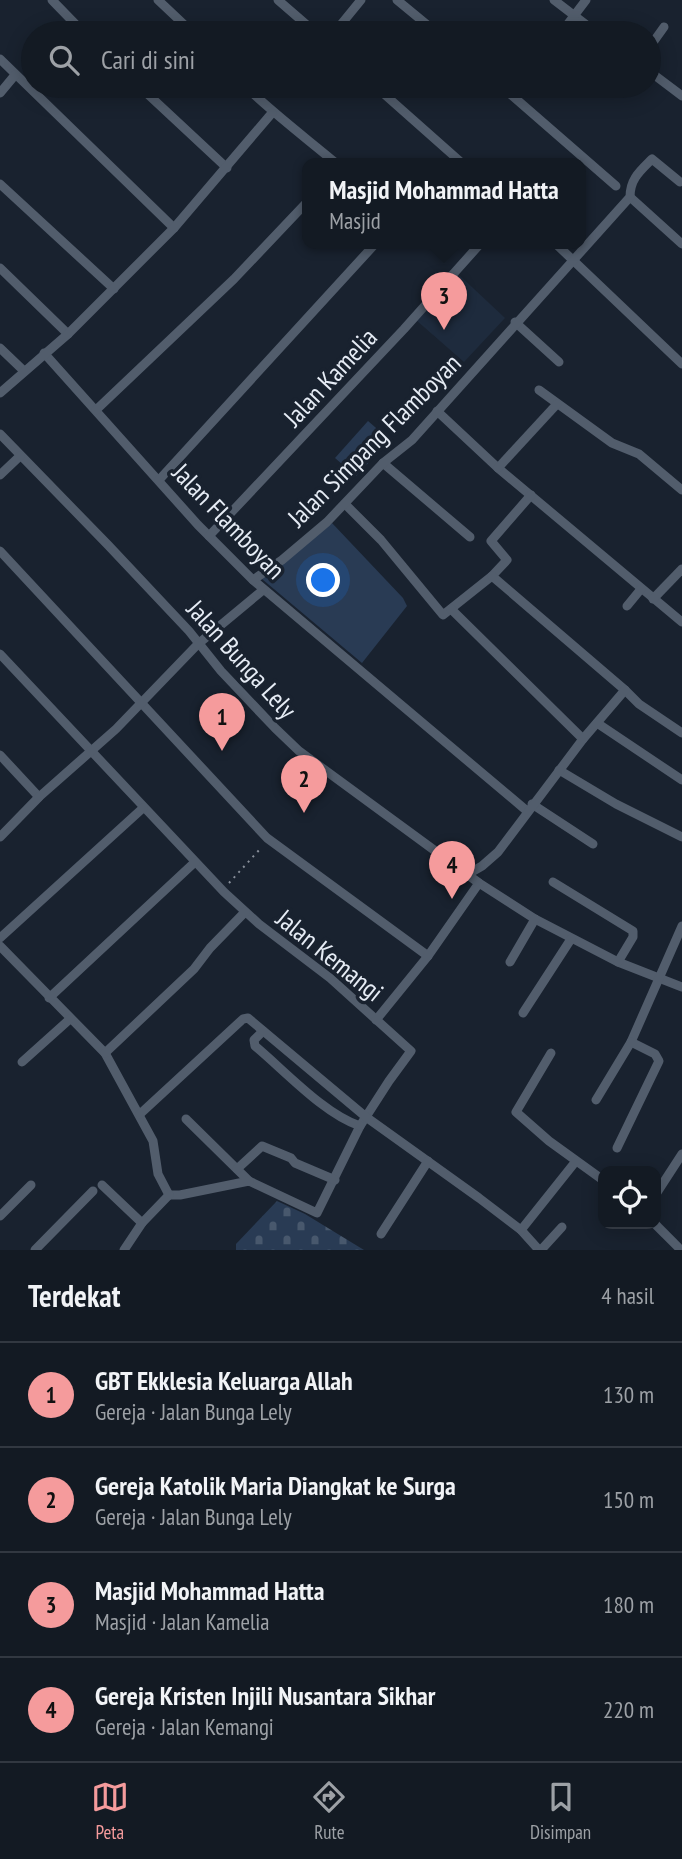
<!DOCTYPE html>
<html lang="id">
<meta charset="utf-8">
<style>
body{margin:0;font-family:"PT Sans Narrow",sans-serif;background:#1c232b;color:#f1f3f6}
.controls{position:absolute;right:21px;bottom:21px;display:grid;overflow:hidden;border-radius:14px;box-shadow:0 4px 18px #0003}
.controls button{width:63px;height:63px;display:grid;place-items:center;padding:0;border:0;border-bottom:2px solid #323841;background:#131a23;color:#f1f3f6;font:35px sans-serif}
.you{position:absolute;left:324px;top:581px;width:24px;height:24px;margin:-18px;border:5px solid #fff;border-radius:50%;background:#1a73e8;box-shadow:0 0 0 10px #1a73e833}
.badge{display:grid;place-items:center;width:46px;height:46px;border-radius:50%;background:#f59b9c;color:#111;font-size:23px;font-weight:700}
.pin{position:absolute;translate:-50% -58px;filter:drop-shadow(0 2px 4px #0008)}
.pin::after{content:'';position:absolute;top:37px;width:24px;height:21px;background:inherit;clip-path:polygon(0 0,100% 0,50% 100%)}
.popup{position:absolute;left:302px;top:158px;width:284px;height:91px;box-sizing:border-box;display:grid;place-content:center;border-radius:14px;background:#131a23;filter:drop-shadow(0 2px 5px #0005);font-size:23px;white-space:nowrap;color:#9da1a6}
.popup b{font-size:26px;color:#f1f3f6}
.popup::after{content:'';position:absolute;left:50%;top:100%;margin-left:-14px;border:14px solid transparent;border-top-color:#131a23}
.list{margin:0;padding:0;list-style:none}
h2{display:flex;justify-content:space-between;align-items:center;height:91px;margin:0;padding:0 28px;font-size:30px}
h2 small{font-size:23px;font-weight:400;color:#9da1a6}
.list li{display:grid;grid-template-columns:46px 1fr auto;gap:21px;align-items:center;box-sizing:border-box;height:105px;padding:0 28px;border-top:2px solid #323841}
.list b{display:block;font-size:26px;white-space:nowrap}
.list p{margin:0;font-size:23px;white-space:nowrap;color:#9da1a6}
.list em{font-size:23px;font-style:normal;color:#9da1a6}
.icon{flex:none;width:38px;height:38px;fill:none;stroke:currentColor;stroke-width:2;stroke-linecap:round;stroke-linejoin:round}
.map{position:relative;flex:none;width:682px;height:1250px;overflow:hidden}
.search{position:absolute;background:#131a23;box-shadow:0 4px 18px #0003;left:21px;right:21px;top:21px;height:77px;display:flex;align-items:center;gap:18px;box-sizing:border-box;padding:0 24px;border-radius:38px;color:#9da1a6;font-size:26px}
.sheet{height:511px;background:#131a23}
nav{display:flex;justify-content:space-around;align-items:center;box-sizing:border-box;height:98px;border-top:2px solid #323841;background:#131a23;font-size:19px;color:#9da1a6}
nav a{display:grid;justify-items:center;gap:4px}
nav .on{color:#f59b9c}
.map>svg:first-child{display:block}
.built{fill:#1e2b3d}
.grass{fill:#293b54}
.cemetery{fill:url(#cemetery-stones)}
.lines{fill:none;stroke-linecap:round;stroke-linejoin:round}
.path{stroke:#888f9a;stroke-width:2;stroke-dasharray:2 5;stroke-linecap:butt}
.minor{stroke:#525d6c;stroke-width:9}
.labels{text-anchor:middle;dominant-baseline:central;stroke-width:7;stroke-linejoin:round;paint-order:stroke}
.street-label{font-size:26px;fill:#e6ecf5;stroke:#19222f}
</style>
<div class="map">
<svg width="682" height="1250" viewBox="0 0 682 1250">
<defs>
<pattern id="cemetery-stones" width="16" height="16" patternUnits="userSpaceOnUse" patternTransform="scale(1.75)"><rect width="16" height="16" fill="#293b54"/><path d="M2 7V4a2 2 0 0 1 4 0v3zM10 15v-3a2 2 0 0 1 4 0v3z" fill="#48586d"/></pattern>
</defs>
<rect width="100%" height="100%" fill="#19222f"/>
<polygon class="built" points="457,273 505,318 464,362 416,320"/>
<g class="grass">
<polygon points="368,421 390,440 356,476 335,458"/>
<polygon points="332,523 403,598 407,606 362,663 262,579"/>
</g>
<polygon class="cemetery" points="277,1201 305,1214 364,1250 236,1250 236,1244"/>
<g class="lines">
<polyline class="path" points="229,883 261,848"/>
<g class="minor">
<polyline points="52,0 84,33"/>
<polyline points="158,0 193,33"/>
<polyline points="278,0 316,33"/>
<polyline points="397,0 437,33"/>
<polyline points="554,0 597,33"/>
<polyline points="334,33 361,0"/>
<polyline points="561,33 586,0"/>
<polyline points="649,48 664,27"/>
<polyline points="0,59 174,228"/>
<polyline points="649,71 682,96"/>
<polyline points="139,86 227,168"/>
<path d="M 245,86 C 274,114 306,138 337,164"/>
<polyline points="375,86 463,164"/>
<polyline points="501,86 616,186"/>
<polyline points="0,93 15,75"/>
<polyline points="515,97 523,86"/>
<polyline points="0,184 114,289"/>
<polyline points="630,197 682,244"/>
<polyline points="556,244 682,364"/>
<polyline points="0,268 68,334"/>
<polyline points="515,322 559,362"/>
<polyline points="0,348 24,371"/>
<polyline points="44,353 198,525 253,580 527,811"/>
<polyline points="539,390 612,443 639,454 682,490"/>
<polyline points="0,393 68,334 174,228 272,113"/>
<polyline points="96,410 234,279 308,201"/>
<polyline points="437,411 498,468 682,622"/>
<polyline points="0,434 108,545 189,631 221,671 275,728 299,751 479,883 535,919 618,962 682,987"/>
<polyline points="383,463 470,537"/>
<polyline points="498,468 557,404"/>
<polyline points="0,475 20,456"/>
<polyline points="159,480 375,244"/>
<polyline points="345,504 381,540 443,615 492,576 507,560 491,541 531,495"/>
<polyline points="209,536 404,329 480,244"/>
<polyline points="0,551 267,838 428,956"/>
<polyline points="492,576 625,690 639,704 682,733"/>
<path d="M 253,580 L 282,560 L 327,522 L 383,463 L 412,440 L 630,197 C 630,179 640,171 652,159 L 680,182"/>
<polyline points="653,599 682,569"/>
<polyline points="627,606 641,589"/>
<polyline points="451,609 583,739"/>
<polyline points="0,654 224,892 259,924 330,978 411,1051 389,1081 360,1126 317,1213 249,1181 180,1195 169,1195"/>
<polyline points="597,723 682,780"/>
<polyline points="0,755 39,797"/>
<polyline points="559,770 616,804 682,837"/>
<polyline points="532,804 593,844"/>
<polyline points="0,837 39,797 116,729 198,644 263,590"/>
<polyline points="468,874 482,866 498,852 583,739 625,690"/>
<polyline points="553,882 633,931 633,937 618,962"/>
<polyline points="0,938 143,808"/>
<polyline points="0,946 105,1053 153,1141 158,1174 169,1195"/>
<polyline points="510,962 535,919"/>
<polyline points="49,998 195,862"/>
<polyline points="523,1013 571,939"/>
<polyline points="376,1020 428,956 479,883"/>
<path d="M 263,1031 L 254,1040 L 255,1046 C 285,1071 324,1114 360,1126"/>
<polyline points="105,1053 194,969 210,948 245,912"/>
<polyline points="551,1053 516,1112 549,1141 603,1180"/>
<polyline points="22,1062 70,1019"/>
<polyline points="596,1100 631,1042 682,926"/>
<polyline points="140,1114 243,1019 248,1018 366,1117 479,1198 521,1230 539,1250"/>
<polyline points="186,1119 249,1181"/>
<polyline points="617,1148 659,1061 655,1054 631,1042"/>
<polyline points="237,1169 262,1146 291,1158 295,1163 335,1180"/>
<polyline points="102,1185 142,1223"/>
<polyline points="656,1194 682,1154"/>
<polyline points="0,1216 31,1185"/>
<polyline points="655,1224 681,1250"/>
<polyline points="521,1230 576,1161"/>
<polyline points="381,1234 428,1161"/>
<polyline points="35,1250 93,1191"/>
<polyline points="124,1250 142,1223 169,1195"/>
<polyline points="541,1250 562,1227"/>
</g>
</g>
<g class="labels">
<g class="street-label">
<text transform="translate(330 377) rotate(-47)">Jalan Kamelia</text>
<text transform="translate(374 440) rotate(-45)">Jalan Simpang Flamboyan</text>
<text transform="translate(229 521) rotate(46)">Jalan Flamboyan</text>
<text transform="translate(242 659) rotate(48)">Jalan Bunga Lely</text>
<text transform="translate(330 955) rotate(39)">Jalan Kemangi</text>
</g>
</g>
</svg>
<div class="controls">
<button><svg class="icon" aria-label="locate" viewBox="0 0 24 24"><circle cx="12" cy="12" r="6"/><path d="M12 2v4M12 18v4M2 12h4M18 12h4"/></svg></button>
</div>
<div class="you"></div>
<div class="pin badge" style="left:222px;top:751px">1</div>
<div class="pin badge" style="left:304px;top:813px">2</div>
<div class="pin badge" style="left:444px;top:330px">3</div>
<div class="popup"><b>Masjid Mohammad Hatta</b>Masjid</div>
<div class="pin badge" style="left:452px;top:899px">4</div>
<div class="search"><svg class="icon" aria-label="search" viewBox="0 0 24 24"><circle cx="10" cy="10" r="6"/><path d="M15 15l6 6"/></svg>Cari di sini</div>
</div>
<section class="sheet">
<h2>Terdekat<small>4 hasil</small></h2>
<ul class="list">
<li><span class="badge">1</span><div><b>GBT Ekklesia Keluarga Allah</b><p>Gereja · Jalan Bunga Lely</p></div><em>130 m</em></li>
<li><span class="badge">2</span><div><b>Gereja Katolik Maria Diangkat ke Surga</b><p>Gereja · Jalan Bunga Lely</p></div><em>150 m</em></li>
<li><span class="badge">3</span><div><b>Masjid Mohammad Hatta</b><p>Masjid · Jalan Kamelia</p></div><em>180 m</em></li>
<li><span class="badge">4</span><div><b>Gereja Kristen Injili Nusantara Sikhar</b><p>Gereja · Jalan Kemangi</p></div><em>220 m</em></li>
</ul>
</section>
<nav>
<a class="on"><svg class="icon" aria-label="map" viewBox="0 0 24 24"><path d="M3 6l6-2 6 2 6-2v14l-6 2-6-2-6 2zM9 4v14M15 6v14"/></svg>Peta</a>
<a><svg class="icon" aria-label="directions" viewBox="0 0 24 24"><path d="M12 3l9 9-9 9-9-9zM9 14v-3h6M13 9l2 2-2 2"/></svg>Rute</a>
<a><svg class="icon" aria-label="saved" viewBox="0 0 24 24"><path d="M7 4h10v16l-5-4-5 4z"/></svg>Disimpan</a>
</nav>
